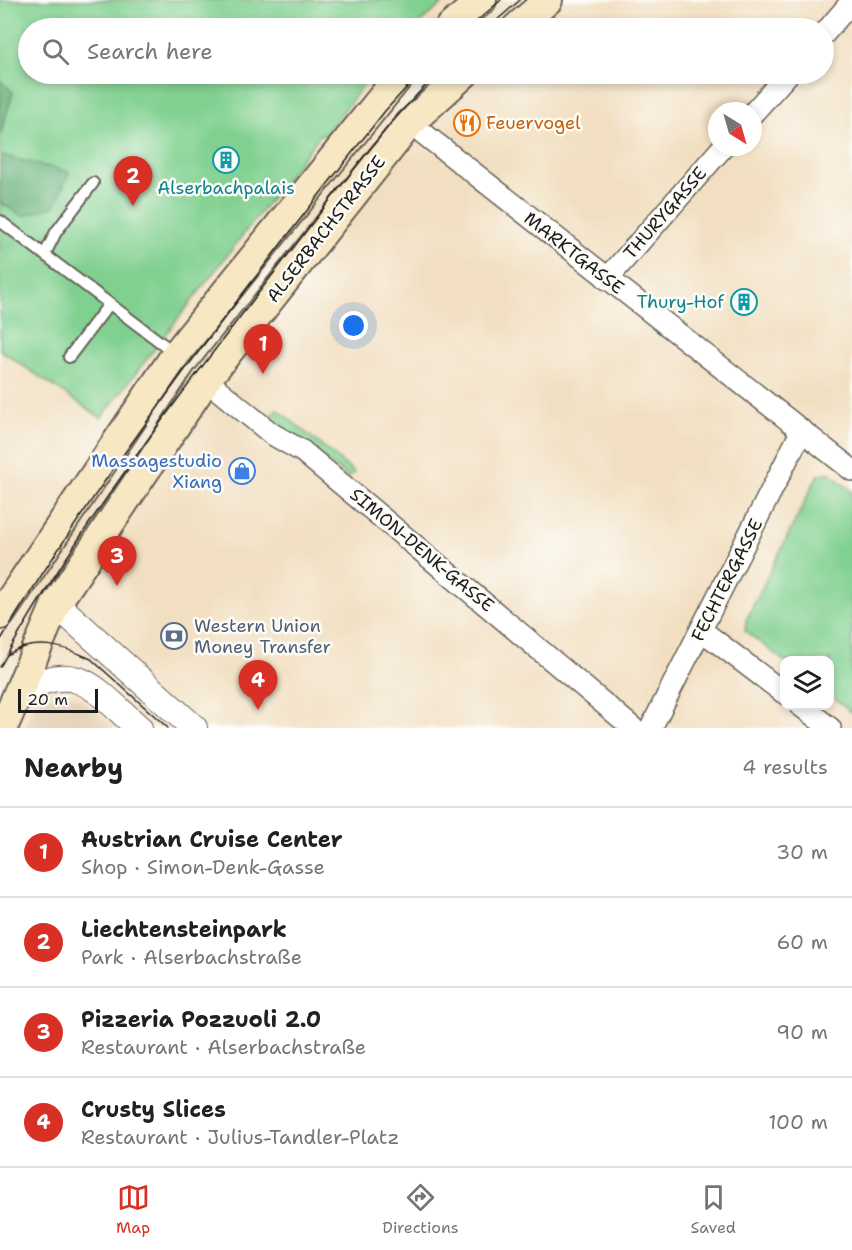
<!DOCTYPE html>
<meta charset="utf-8">
<style>
body{margin:0;font-family:"Shantell Sans",sans-serif;background:#f6f6f6;color:#202124}
.controls{position:absolute;right:18px;bottom:18px;display:grid;overflow:hidden;border-radius:12px;box-shadow:0 3px 9px #0003}
.controls button{width:54px;height:54px;display:grid;place-items:center;padding:0;border:0;border-bottom:2px solid #e0e0e0;background:#fff;color:#202124;font:30px sans-serif}
.compass{position:absolute;left:708px;top:102px;width:54px;height:54px;border-radius:50%;background:#fff;box-shadow:0 3px 9px #0003;rotate:143deg}
.scale{position:absolute;left:18px;bottom:15px;width:80px;box-sizing:border-box;padding-left:6px;border:3px solid #1c1c1c;border-top:0;font-size:16px;line-height:21px;white-space:nowrap;color:#1c1c1c;-webkit-text-stroke:4px #fdfcf7;paint-order:stroke}
.you{position:absolute;left:354px;top:326px;width:21px;height:21px;margin:-15px;border:4px solid #fff;border-radius:50%;background:#1a73e8;box-shadow:0 0 0 9px #1a73e833}
.badge{display:grid;place-items:center;width:39px;height:39px;border-radius:50%;background:#d93025;color:#fff;font-size:20px;font-weight:700}
.pin{position:absolute;translate:-50% -50px;filter:drop-shadow(0 2px 3px #0008)}
.pin::after{content:'';position:absolute;top:32px;width:21px;height:18px;background:inherit;clip-path:polygon(0 0,100% 0,50% 100%)}
.list{margin:0;padding:0;list-style:none}
h2{display:flex;justify-content:space-between;align-items:center;height:78px;margin:0;padding:0 24px;font-size:26px}
h2 small{font-size:20px;font-weight:400;color:#757577}
.list li{display:grid;grid-template-columns:39px 1fr auto;gap:18px;align-items:center;box-sizing:border-box;height:90px;padding:0 24px;border-top:2px solid #e0e0e0}
.list b{display:block;font-size:22px;white-space:nowrap}
.list p{margin:0;font-size:20px;white-space:nowrap;color:#757577}
.list em{font-size:20px;font-style:normal;color:#757577}
.icon{flex:none;width:33px;height:33px;fill:none;stroke:currentColor;stroke-width:2;stroke-linecap:round;stroke-linejoin:round}
.map{position:relative;flex:none;width:852px;height:728px;overflow:hidden}
.search{position:absolute;background:#fff;box-shadow:0 3px 9px #0003;left:18px;right:18px;top:18px;height:66px;display:flex;align-items:center;gap:15px;box-sizing:border-box;padding:0 21px;border-radius:33px;color:#757577;font-size:22px}
.sheet{height:438px;background:#fff}
nav{display:flex;justify-content:space-around;align-items:center;box-sizing:border-box;height:84px;border-top:2px solid #e0e0e0;background:#fff;font-size:16px;color:#757577}
nav a{display:grid;justify-items:center;gap:3px}
nav .on{color:#d93025}
.map>svg:first-child{display:block}
.built{fill:#e5d0b5}
.green{fill:#80d090;stroke:#4e7656;stroke-width:1.5}
.forest{fill:#68b27a;stroke:#42674b;stroke-width:1.5}
.lines{fill:none;stroke-linecap:round;stroke-linejoin:round}
.service-casing{stroke:#676056;stroke-width:14}
.minor-casing{stroke:#676056;stroke-width:24}
.tertiary-casing{stroke:#676056;stroke-width:28}
.secondary-casing{stroke:#676056;stroke-width:32}
.service{stroke:#fff;stroke-width:10}
.minor{stroke:#fff;stroke-width:21}
.tertiary{stroke:#fff;stroke-width:26}
.secondary{stroke:#f7e8c3;stroke-width:28}
.tram{stroke:#1c1c1c;stroke-width:1.5}
.labels{text-anchor:middle;dominant-baseline:central;stroke-width:5;stroke-linejoin:round;paint-order:stroke}
.food-label{font-size:18px;fill:#c56008;stroke:#fdfcf7;text-anchor:start}
.culture-label{font-size:18px;fill:#0d838f;stroke:#fdfcf7}
.street-label{font-size:18px;fill:#1c1c1c;stroke:#fdfcf7}
.shop-label{font-size:18px;fill:#366cbe;stroke:#fdfcf7;text-anchor:end}
.service-label{font-size:18px;fill:#4e5e75;stroke:#fdfcf7;text-anchor:start}
</style>
<div class="map">
<svg width="852" height="728" viewBox="0 0 852 728">
<rect width="100%" height="100%" fill="#fdfcf7"/>
<filter id="ink" filterUnits="userSpaceOnUse"><feTurbulence type="fractalNoise" baseFrequency=".0167" numOctaves="2"/><feDisplacementMap in="SourceGraphic" scale="12" xChannelSelector="R" yChannelSelector="G"/><feConvolveMatrix kernelMatrix="1 2 1 2 8 2 1 2 1" color-interpolation-filters="sRGB"/></filter>
<filter id="wash" filterUnits="userSpaceOnUse"><feTurbulence type="fractalNoise" baseFrequency=".008" numOctaves="4" result="noise"/><feDisplacementMap in="SourceGraphic" scale="24" xChannelSelector="R" yChannelSelector="G"/><feGaussianBlur stdDeviation="1.35" result="paint"/><feColorMatrix in="noise" values="0 0 0 0 0 0 0 0 0 0 0 0 0 0 0 0 0 1.4 0 .05"/><feComposite in="paint" operator="in"/></filter>
<g filter="url(#wash)">
<rect width="100%" height="100%" fill="#f2dfc1"/>
<polygon class="built" points="64,694 80,699 114,728 23,728 37,703 47,697"/>
<g class="green">
<polygon points="0,0 447,0 414,28 28,28 28,74 372,74 324,136 321,134 101,418 0,350"/>
<polygon points="277,409 354,472 349,478 269,417"/>
<polygon points="829,472 852,491 852,713 830,695 830,660 784,661 745,631 746,620 818,475"/>
</g>
<g class="forest">
<polygon points="0,81 13,92 0,136"/>
<polygon points="0,155 69,172 55,206 23,216 0,202"/>
</g>
</g>
<g filter="url(#ink)">
<g class="lines">
<defs>
<g id="service">
<polyline points="0,221 176,354"/>
<polyline points="45,254 56,232 93,183"/>
<polyline points="69,357 110,303"/>
</g>
<g id="minor">
<polyline points="824,34 852,1"/>
<polyline points="753,113 788,74"/>
<polyline points="410,123 852,470"/>
<polyline points="607,279 723,147"/>
<polyline points="206,380 272,434 302,451 633,728"/>
<polyline points="701,630 784,693"/>
<polyline points="801,706 830,728"/>
<polyline points="651,728 801,432"/>
</g>
<g id="tertiary">
<polyline points="56,604 194,728"/>
<path d="M 20,693 C 78,657 96,691 139,728"/>
</g>
<g id="secondary">
<polyline points="449,28 482,0"/>
<polyline points="516,28 548,0"/>
<polyline points="0,615 176,354 401,74"/>
<polyline points="3,728 56,604 206,380 410,123 464,74"/>
</g>
</defs>
<use href="#service" class="service-casing"/>
<use href="#minor" class="minor-casing"/>
<use href="#tertiary" class="tertiary-casing"/>
<use href="#secondary" class="secondary-casing"/>
<use href="#service" class="service"/>
<use href="#minor" class="minor"/>
<use href="#tertiary" class="tertiary"/>
<use href="#secondary" class="secondary"/>
<g class="tram">
<polyline points="469,28 501,0"/>
<polyline points="488,28 520,0"/>
<path d="M 0,641 C 114,454 250,283 385,111 L 419,74"/>
<path d="M 7,655 C 34,637 64,646 91,659 L 168,728"/>
<path d="M 0,667 C 81,523 183,390 284,260 C 333,197 380,130 437,74"/>
</g>
</g>
</g>
<defs>
<symbol id="restaurant-ring" viewBox="-11 -11 22 22"><circle r="9.5" fill="#fdfcf7" stroke="#e8710a" stroke-width="1.5"/><path d="M-5-6h1v4h1v-4h1v4h1v-4h1v5L-1.5 .5V6h-2V.5L-5-1ZM5-6V6H3V1.5H1.5Q1.5-4 5-6Z" fill="#e8710a"/></symbol>
<symbol id="building-ring" viewBox="-11 -11 22 22"><circle r="9.5" fill="#fdfcf7" stroke="#0f9aa8" stroke-width="1.5"/><path d="M-4-6H4V6H1V3H-1V6H-4ZM-2.5-4.3h1.7v1.8h-1.7ZM.8-4.3h1.7v1.8H.8ZM-2.5-1h1.7V.8h-1.7ZM.8-1h1.7V.8H.8Z" fill="#0f9aa8"/></symbol>
<symbol id="shop-ring" viewBox="-11 -11 22 22"><circle r="9.5" fill="#fdfcf7" stroke="#3f7fe0" stroke-width="1.5"/><path d="M-5-2.5h2.3a2.7 3.5 0 0 1 5.4 0H5L5.5 6h-11ZM-1.5-2.5h3a1.5 2.3 0 0 0-3 0Z" fill="#3f7fe0"/></symbol>
<symbol id="bank-ring" viewBox="-11 -11 22 22"><circle r="9.5" fill="#fdfcf7" stroke="#5c6f8a" stroke-width="1.5"/><path d="M-6-4H6V4H-6ZM0-2.3a2.3 2.3 0 1 0 0 4.6a2.3 2.3 0 1 0 0-4.6Z" fill="#5c6f8a"/></symbol>
</defs>
<g fill-rule="evenodd">
<use href="#restaurant-ring" x="452" y="108" width="30" height="30"/>
<use href="#building-ring" x="211" y="145" width="30" height="30"/>
<use href="#building-ring" x="729" y="287" width="30" height="30"/>
<use href="#shop-ring" x="227" y="456" width="30" height="30"/>
<use href="#bank-ring" x="159" y="621" width="30" height="30"/>
</g>
<g class="labels">
<g class="food-label">
<text x="486" y="123">Feuervogel</text>
</g>
<g class="culture-label">
<text x="226" y="188">Alserbachpalais</text>
<text x="724" y="302" text-anchor="end">Thury-Hof</text>
</g>
<g class="street-label">
<text transform="translate(665 213) rotate(-49)">THURYGASSE</text>
<text transform="translate(326 229) rotate(-52)">ALSERBACHSTRASSE</text>
<text transform="translate(574 253) rotate(38)">MARKTGASSE</text>
<text transform="translate(422 550) rotate(40)">SIMON-DENK-GASSE</text>
<text transform="translate(727 580) rotate(-63)">FECHTERGASSE</text>
</g>
<g class="shop-label">
<text x="222" y="461">Massagestudio<tspan x="222" dy="21">Xiang</tspan></text>
</g>
<g class="service-label">
<text x="194" y="626">Western Union<tspan x="194" dy="21">Money Transfer</tspan></text>
</g>
</g>
</svg>
<div class="controls">
<button><svg class="icon" aria-label="layers" viewBox="0 0 24 24"><path d="M12 4l9 5-9 5-9-5zM3 14l9 5 9-5"/></svg></button>
</div>
<svg class="compass" viewBox="-18 -18 36 36"><path d="M0-13l5 13h-10z" fill="#e53935"/><path d="M0 13l5-13h-10z" fill="#757577"/></svg>
<div class="scale">20 m</div>
<div class="you"></div>
<div class="pin badge" style="left:263px;top:374px">1</div>
<div class="pin badge" style="left:133px;top:206px">2</div>
<div class="pin badge" style="left:117px;top:586px">3</div>
<div class="pin badge" style="left:258px;top:710px">4</div>
<div class="search"><svg class="icon" aria-label="search" viewBox="0 0 24 24"><circle cx="10" cy="10" r="6"/><path d="M15 15l6 6"/></svg>Search here</div>
</div>
<section class="sheet">
<h2>Nearby<small>4 results</small></h2>
<ul class="list">
<li><span class="badge">1</span><div><b>Austrian Cruise Center</b><p>Shop · Simon-Denk-Gasse</p></div><em>30 m</em></li>
<li><span class="badge">2</span><div><b>Liechtensteinpark</b><p>Park · Alserbachstraße</p></div><em>60 m</em></li>
<li><span class="badge">3</span><div><b>Pizzeria Pozzuoli 2.0</b><p>Restaurant · Alserbachstraße</p></div><em>90 m</em></li>
<li><span class="badge">4</span><div><b>Crusty Slices</b><p>Restaurant · Julius-Tandler-Platz</p></div><em>100 m</em></li>
</ul>
</section>
<nav>
<a class="on"><svg class="icon" aria-label="map" viewBox="0 0 24 24"><path d="M3 6l6-2 6 2 6-2v14l-6 2-6-2-6 2zM9 4v14M15 6v14"/></svg>Map</a>
<a><svg class="icon" aria-label="directions" viewBox="0 0 24 24"><path d="M12 3l9 9-9 9-9-9zM9 14v-3h6M13 9l2 2-2 2"/></svg>Directions</a>
<a><svg class="icon" aria-label="saved" viewBox="0 0 24 24"><path d="M7 4h10v16l-5-4-5 4z"/></svg>Saved</a>
</nav>
